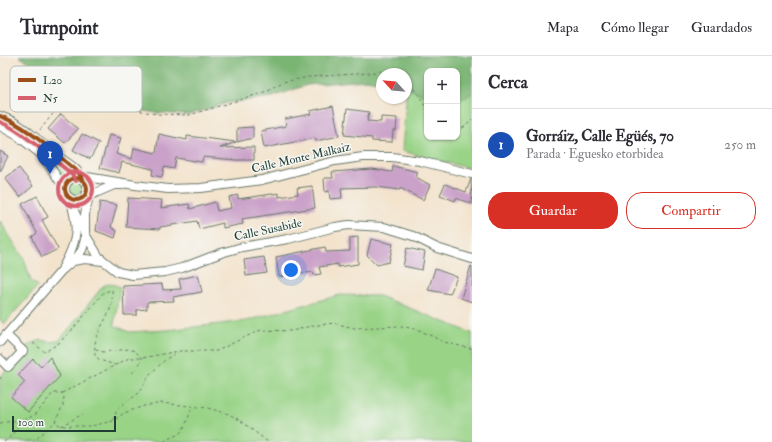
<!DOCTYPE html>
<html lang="es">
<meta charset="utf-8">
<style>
body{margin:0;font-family:"IM FELL Double Pica",serif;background:#f2f2f3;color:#2b2b33}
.controls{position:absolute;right:12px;top:12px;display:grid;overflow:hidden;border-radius:8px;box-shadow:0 1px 3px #0004}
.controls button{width:36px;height:36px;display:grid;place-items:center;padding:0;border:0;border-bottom:1px solid #e1e1e2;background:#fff;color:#2b2b33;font:20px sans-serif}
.compass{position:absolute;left:376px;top:12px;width:36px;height:36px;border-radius:50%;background:#fff;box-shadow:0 1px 3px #0004;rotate:296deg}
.scale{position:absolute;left:12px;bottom:10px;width:104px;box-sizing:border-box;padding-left:4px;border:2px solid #1f3d34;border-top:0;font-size:11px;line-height:14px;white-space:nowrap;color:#1f3d34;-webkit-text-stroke:3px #f6f6f2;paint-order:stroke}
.you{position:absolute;left:291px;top:214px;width:14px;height:14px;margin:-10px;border:3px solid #fff;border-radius:50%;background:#1a73e8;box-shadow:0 0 0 6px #1a73e833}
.badge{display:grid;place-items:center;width:26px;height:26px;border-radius:50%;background:#d93025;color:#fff;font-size:13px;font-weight:700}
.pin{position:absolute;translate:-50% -33px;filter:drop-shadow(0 1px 2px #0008)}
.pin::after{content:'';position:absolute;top:21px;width:14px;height:12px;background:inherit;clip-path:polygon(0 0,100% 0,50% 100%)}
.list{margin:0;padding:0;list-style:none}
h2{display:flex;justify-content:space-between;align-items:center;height:52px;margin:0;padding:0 16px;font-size:17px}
h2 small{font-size:13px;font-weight:400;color:#7c7c81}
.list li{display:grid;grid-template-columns:26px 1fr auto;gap:12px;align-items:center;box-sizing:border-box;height:72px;padding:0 16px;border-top:1px solid #e1e1e2}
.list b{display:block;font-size:15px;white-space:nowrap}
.list p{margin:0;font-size:13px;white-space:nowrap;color:#7c7c81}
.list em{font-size:13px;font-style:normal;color:#7c7c81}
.actions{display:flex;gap:8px;padding:12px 16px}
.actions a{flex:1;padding:9px 0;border:1px solid #d93025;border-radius:16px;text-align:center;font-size:14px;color:#d93025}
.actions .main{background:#d93025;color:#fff}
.map{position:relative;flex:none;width:472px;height:386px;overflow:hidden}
header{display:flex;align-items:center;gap:24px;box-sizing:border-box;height:56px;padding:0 20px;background:#fff;border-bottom:1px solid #e1e1e2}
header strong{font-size:19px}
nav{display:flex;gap:22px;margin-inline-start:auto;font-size:14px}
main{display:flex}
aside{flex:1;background:#fff}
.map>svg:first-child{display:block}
.green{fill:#98d386;stroke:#5c885d}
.forest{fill:#7ab573;stroke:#4c7954}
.building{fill:#caa1c9}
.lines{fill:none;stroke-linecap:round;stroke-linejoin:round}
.minor-casing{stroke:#697769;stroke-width:10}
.path{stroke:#697769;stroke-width:1;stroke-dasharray:3 3;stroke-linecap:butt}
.minor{stroke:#fff;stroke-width:8}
.bus-1-casing{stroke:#f6f6f2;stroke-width:7}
.bus-2-casing{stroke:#f6f6f2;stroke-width:7}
.bus-1{stroke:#9b4f19;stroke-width:4}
.bus-2{stroke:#d6606d;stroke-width:4}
.labels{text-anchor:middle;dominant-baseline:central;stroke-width:3;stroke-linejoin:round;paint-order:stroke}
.street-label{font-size:12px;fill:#1f3d34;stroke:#f6f6f2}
.key{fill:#f6f6f2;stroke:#b6beb9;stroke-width:1}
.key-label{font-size:11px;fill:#1f3d34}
</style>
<header>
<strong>Turnpoint</strong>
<nav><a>Mapa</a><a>Cómo llegar</a><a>Guardados</a></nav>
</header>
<main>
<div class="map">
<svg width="472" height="386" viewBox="0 0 472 386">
<rect width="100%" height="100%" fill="#f6f6f2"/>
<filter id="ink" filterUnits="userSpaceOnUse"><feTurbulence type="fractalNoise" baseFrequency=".025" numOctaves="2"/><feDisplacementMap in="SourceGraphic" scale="8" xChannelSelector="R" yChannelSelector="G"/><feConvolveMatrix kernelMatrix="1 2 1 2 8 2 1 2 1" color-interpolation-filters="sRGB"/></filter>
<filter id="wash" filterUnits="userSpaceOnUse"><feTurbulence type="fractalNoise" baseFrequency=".012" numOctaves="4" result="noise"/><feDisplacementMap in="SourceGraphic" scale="16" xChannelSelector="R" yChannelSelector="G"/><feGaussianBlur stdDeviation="0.9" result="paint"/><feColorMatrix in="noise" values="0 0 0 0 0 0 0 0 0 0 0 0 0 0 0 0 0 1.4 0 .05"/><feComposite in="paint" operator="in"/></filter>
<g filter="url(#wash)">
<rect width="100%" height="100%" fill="#f3e3cc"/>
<g class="green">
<polygon points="407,31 427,41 427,81 457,81 457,43 467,41 472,36 472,113 402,95"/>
<polygon points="49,98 75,117 69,119 63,124 46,100"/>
<circle cx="75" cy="133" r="7"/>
<polygon points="0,165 24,203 31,225 38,230 4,268 0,264"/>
<polygon points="110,227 120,231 114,269 129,276 167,274 246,265 340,239 379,240 472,277 472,386 0,386 0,321 27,290 33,287 41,284 50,286 60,284 103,230"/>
</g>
<polygon class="forest" points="19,0 472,0 472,36 467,41 457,43 457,15 427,15 427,41 406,31 406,18 382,18 382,27 366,24 307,29 272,41 227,47 189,59 156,57 132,53 96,50"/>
<g id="blocks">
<g class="building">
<polygon points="333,50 339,80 316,85 315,82 264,92 261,75 286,70 285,63 311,58 310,55"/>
<polygon points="347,53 369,56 367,65 381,66 381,61 397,62 396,75 393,75 392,86 372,85 372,82 344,79"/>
<polygon points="61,58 78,73 65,87 48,73"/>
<polygon points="253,71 253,82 237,86 237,72"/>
<polygon points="82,78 99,87 90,103 73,94"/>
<polygon points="159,78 187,84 187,80 236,86 220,92 254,91 254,104 236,104 203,101 202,106 176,102 174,113 164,111 162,121 152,119 153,113 122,106 119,117 100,112 109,79 121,82 116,98 132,103 134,92 156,97"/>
<polygon points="0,95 8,100 0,116"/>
<polygon points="393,110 418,116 416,121 430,129 423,144 400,132 400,134 376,131 341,132 342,142 330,143 329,135 325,136 324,122 333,122 332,116 372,113 392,116"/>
<polygon points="19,112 33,130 20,141 5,122"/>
<polygon points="471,123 472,148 456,142 455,145 440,139 445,128 466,136"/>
<polygon points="312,130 315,152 242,163 243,168 223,172 223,167 199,173 197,165 160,171 160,173 126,171 128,142 162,144 161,152 189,148 190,153 215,146 217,155 231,152 229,141 238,139 238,143 279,137 279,141 298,138 297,132"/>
<polygon points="37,140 48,161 42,164 58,193 42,201 32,181 37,177 22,148"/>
<polygon points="100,146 117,149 111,171 117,175 115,182 96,175"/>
<polygon points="358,181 358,208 338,211 338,208 319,211 321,218 314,219 313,216 307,217 307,216 279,221 276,201 325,191 326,196 350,195 350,182"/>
<polygon points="371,183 393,188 389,206 377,209 367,199"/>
<polygon points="407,192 425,196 422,214 403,210"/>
<polygon points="264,201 267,217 246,220 244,204"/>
<polygon points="471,210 472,210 472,246 461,242"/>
<polygon points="435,213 457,221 450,238 428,234"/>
<polygon points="198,219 202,236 173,241 174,245 147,246 147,253 137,254 137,259 124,259 123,230 162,228 163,234 181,233 179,223"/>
<polygon points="50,301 60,320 28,356 11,341 25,326 18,319 33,303 41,311"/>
</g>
</g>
</g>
<g filter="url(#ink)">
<use href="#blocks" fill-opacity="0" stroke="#697769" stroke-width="1"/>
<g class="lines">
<defs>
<g id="minor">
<path d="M 0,60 C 21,67 36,82 53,97 C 62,104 78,111 82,123"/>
<polyline points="0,70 18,80 42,99 65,133"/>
<polyline points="77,122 81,120 135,129 168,133 201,132 262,124 335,105 363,101 392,101 420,105 472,118"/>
<circle cx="76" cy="133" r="11"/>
<polyline points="84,142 114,129 122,129"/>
<polyline points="74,155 85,178 99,201 118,216 133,219 165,216 182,212 221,197 242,191 288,183 335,171 349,169 384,171 413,180 437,192 472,203"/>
<polyline points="73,205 85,203 103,205"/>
<path d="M 63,211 C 78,184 79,172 70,142"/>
<polyline points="0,286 61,215 77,201 82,194 85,184 85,158 89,140 86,129"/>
<polyline points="0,303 8,311 23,295 6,279"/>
</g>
</defs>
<use href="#minor" class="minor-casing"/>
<g class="path">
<polyline points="406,23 420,41 427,54"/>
<polyline points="40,74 67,40 91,52 118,50 156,58 189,59 246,42 264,36 283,26 309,21 370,17 387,14 397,16 401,18"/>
<polyline points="457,75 466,70 472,63"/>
<path d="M 33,287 L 45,296 L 59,287 L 73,273 L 104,236 L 112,234 C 114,258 102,263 96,284 C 94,289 95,295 95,300 L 100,304 L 115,309"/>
<polyline points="96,293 103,296 129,293 135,295 142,302 138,311 132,317"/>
<polyline points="0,323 1,321"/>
<polyline points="62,337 129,302 142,302 179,295 217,295 245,281 261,274 292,275 311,270 334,267 354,272 401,270 419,274 444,286 472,293"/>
<polyline points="113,364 118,352 139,337 150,318 166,303 178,296"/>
<polyline points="0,367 27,363 36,358 53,337 62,337 64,341 63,349 55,366 61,370 91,370 113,365 124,357 144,350 162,347 208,352 229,358 241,365 268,386"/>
<polyline points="61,370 83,358"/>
<polyline points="4,386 12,379 23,363"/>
<polyline points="33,386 55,366"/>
<path d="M 164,386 C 169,381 174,381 179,378 C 186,372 189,359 192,351"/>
</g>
<use href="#minor" class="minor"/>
<defs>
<g id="bus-1">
<path d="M 0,60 C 27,70 53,96 76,114 L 81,120 L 82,124"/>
<circle cx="76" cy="133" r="11"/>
</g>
<g id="bus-2">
<path d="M 0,66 C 23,75 52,103 72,118 L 76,125"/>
<circle cx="76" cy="133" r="17"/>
</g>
</defs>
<use href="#bus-1" class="bus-1-casing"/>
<use href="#bus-2" class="bus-2-casing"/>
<use href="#bus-1" class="bus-1"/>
<use href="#bus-2" class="bus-2"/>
</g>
</g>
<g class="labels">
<g class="street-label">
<text transform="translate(301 102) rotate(-13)">Calle Monte Malkaiz</text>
<text transform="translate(268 174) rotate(-12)">Calle Susabide</text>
</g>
</g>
<rect x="10" y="10" width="132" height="46" rx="6" class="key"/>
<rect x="18" y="22" width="18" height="4" fill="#9b4f19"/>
<rect x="18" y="40" width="18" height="4" fill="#d6606d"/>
<g class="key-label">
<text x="43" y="28">L20</text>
<text x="43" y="46">N5</text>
</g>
</svg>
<div class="controls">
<button>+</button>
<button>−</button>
</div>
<svg class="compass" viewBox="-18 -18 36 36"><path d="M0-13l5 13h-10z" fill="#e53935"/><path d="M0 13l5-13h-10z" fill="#7c7c81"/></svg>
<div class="scale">100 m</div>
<div class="you"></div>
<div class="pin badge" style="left:50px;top:118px;background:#1a4fb4">1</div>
</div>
<aside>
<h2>Cerca<small></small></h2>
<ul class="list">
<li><span class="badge" style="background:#1a4fb4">1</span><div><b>Gorráiz, Calle Egüés, 70</b><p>Parada · Eguesko etorbidea</p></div><em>250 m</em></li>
</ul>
<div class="actions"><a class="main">Guardar</a><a>Compartir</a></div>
</aside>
</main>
